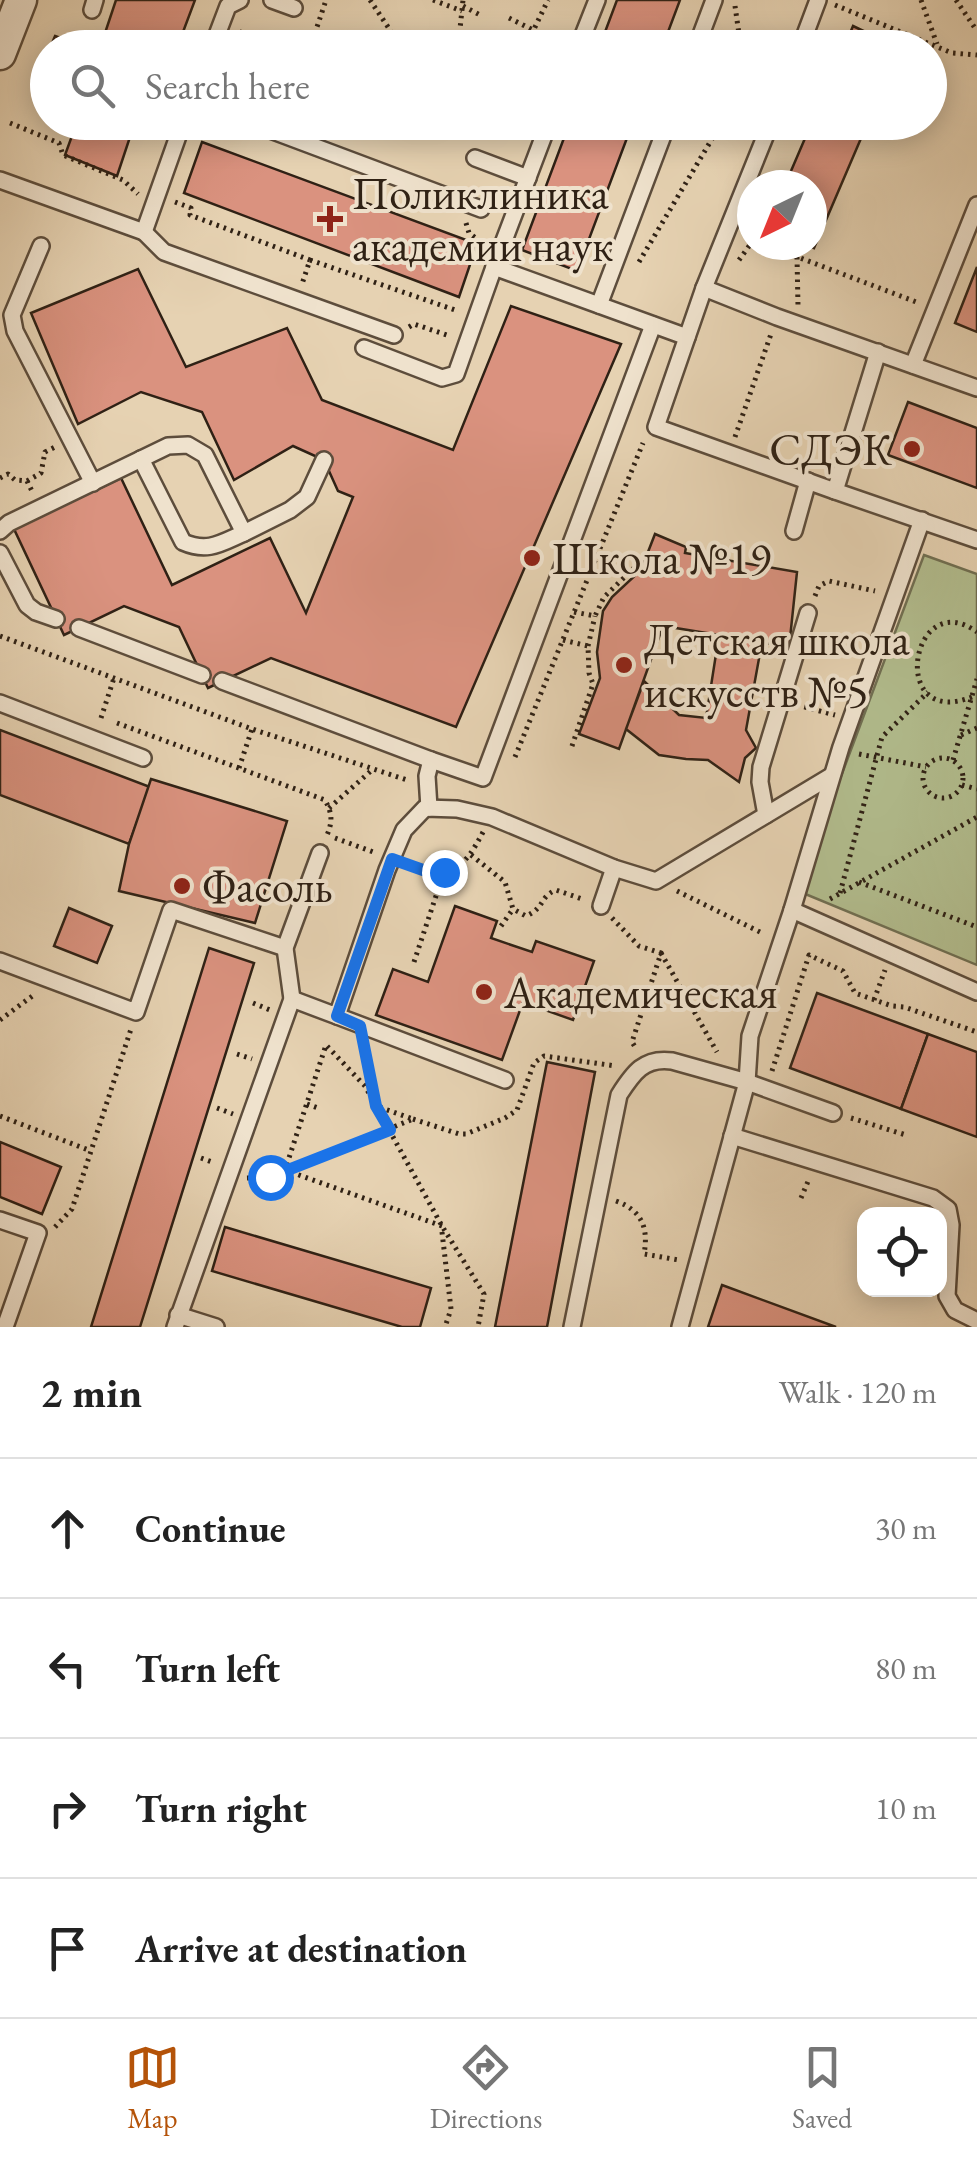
<!DOCTYPE html>
<meta charset="utf-8">
<style>
body{margin:0;font-family:"EB Garamond",serif;background:#f2f2f2;color:#222}
.controls{position:absolute;right:30px;bottom:30px;display:grid;overflow:hidden;border-radius:20px;box-shadow:0 5px 25px #0003}
.controls button{width:90px;height:90px;display:grid;place-items:center;padding:0;border:0;border-bottom:2px solid #e0e0e0;background:#fff;color:#222;font:50px sans-serif}
.compass{position:absolute;left:737px;top:170px;width:90px;height:90px;border-radius:50%;background:#fff;box-shadow:0 5px 25px #0003;rotate:223deg}
.stop{position:absolute;width:30px;height:30px;margin:-22px;border:8px solid #1a73e8;border-radius:50%;background:#fff}
.stop.end{background:#1a73e8;border-color:#fff;box-shadow:0 2px 10px #0008}
.list{margin:0;padding:0;list-style:none}
h2{display:flex;justify-content:space-between;align-items:center;height:130px;margin:0;padding:0 40px;font-size:42px}
h2 small{font-size:32px;font-weight:400;color:#767676}
.list li{display:grid;grid-template-columns:65px 1fr auto;gap:30px;align-items:center;box-sizing:border-box;height:140px;padding:0 40px;border-top:2px solid #e0e0e0}
.list b{display:block;font-size:38px;white-space:nowrap}
.list em{font-size:32px;font-style:normal;color:#767676}
.icon{flex:none;width:55px;height:55px;fill:none;stroke:currentColor;stroke-width:2;stroke-linecap:round;stroke-linejoin:round}
.map{position:relative;flex:none;width:977px;height:1327px;overflow:hidden}
.search{position:absolute;background:#fff;box-shadow:0 5px 25px #0003;left:30px;right:30px;top:30px;height:110px;display:flex;align-items:center;gap:25px;box-sizing:border-box;padding:0 35px;border-radius:55px;color:#767676;font-size:38px}
.sheet{height:690px;background:#fff}
nav{display:flex;justify-content:space-around;align-items:center;box-sizing:border-box;height:140px;border-top:2px solid #e0e0e0;background:#fff;font-size:28px;color:#767676}
nav a{display:grid;justify-items:center;gap:5px}
nav .on{color:#b45309}
.map>svg:first-child{display:block}
.green{fill:#b2bd8e;stroke:#706f52;stroke-width:2.5}
.building{fill:#da927f;stroke:#2f2115;stroke-width:2.5}
.lines{fill:none;stroke-linecap:round;stroke-linejoin:round}
.lane-casing{stroke:#5d4d3c;stroke-width:20}
.street-casing{stroke:#5d4d3c;stroke-width:35}
.path{stroke:#2f2115;stroke-width:5;stroke-dasharray:2.5 5;stroke-linecap:butt}
.lane{stroke:#efe2cd;stroke-width:15}
.street{stroke:#efe2cd;stroke-width:30}
.route{stroke:#1a73e8;stroke-width:12}
.poi-dot{fill:#8f2418;stroke:#efe2cd;stroke-width:4}
.labels{text-anchor:middle;dominant-baseline:central;stroke-width:8;stroke-linejoin:round;paint-order:stroke}
.poi-label{font-size:45px;fill:#2f2115;stroke:#efe2cd;text-anchor:start}
</style>
<div class="map">
<svg width="977" height="1327" viewBox="0 0 977 1327">
<rect width="100%" height="100%" fill="#e6d2b2"/>
<filter id="stains"><feTurbulence type="fractalNoise" baseFrequency=".002" numOctaves="4"/><feColorMatrix values="0 0 0 0 .2 0 0 0 0 .09 0 0 0 0 .02 0 0 0 .5 -.17"/></filter>
<radialGradient id="worn" r=".72"><stop offset=".6" stop-color="#630" stop-opacity="0"/><stop offset="1" stop-color="#630" stop-opacity=".3"/></radialGradient>
<polygon class="green" points="924,555 977,574 977,965 798,891"/>
<g class="building">
<polygon points="116,0 195,0 177,48 100,48"/>
<polygon points="617,0 680,0 662,48 599,48"/>
<polygon points="853,26 899,48 844,48"/>
<polygon points="241,31 273,43 272,48 235,48"/>
<polygon points="55,36 89,48 50,48"/>
<polygon points="48,54 48,90 34,85"/>
<polygon points="77,122 135,122 117,176 65,155"/>
<polygon points="570,122 633,122 577,271 522,250"/>
<polygon points="812,122 868,122 814,248 807,245 812,245 812,185 785,185"/>
<polygon points="202,142 477,244 459,297 184,193"/>
<polygon points="977,267 977,332 955,323"/>
<polygon points="138,269 186,367 287,328 322,400 453,450 511,306 621,344 456,727 271,658 208,688 179,627 124,606 64,635 14,529 121,478 172,585 270,538 306,613 353,497 338,491 324,460 293,446 234,480 202,412 141,392 78,424 31,313"/>
<polygon points="908,402 977,428 977,488 888,455"/>
<polygon points="655,534 686,547 685,553 797,572 789,648 762,642 746,730 756,748 745,758 739,782 708,760 686,759 659,755 626,729 644,681 679,715 706,718 719,635 663,626 619,749 579,734 600,678 597,652 603,611 612,597 641,570"/>
<polygon points="0,730 150,787 129,844 0,795"/>
<polygon points="151,779 287,821 255,923 119,891 129,844"/>
<polygon points="455,906 497,921 491,938 532,952 536,941 594,961 573,1020 523,1002 502,1060 376,1015 393,969 428,982"/>
<polygon points="69,908 112,926 97,963 54,946"/>
<polygon points="209,948 254,963 140,1327 91,1327"/>
<polygon points="817,993 928,1034 901,1109 790,1068"/>
<polygon points="928,1034 977,1052 977,1137 901,1109"/>
<polygon points="547,1062 595,1072 547,1327 495,1327"/>
<polygon points="0,1142 61,1167 42,1214 0,1197"/>
<polygon points="225,1227 431,1288 420,1327 402,1327 212,1271"/>
<polygon points="722,1285 836,1327 708,1327"/>
</g>
<g class="lines">
<defs>
<g id="lane">
<polyline points="272,0 294,8"/>
<polyline points="92,10 95,0"/>
<polyline points="212,48 228,6 240,0"/>
<polyline points="578,48 597,0"/>
<polyline points="696,48 714,0"/>
<polyline points="800,48 818,0"/>
<polyline points="249,122 481,209"/>
<polyline points="771,122 704,288 656,427 835,491"/>
<polyline points="475,158 528,178"/>
<polyline points="0,180 144,232 183,122"/>
<polyline points="144,232 164,252 394,335"/>
<polyline points="41,246 12,315 15,331 93,483"/>
<polyline points="494,267 687,337"/>
<polyline points="704,288 777,317 977,388"/>
<polyline points="599,305 668,122"/>
<polyline points="364,348 442,378 456,374 494,267 549,122"/>
<polyline points="878,352 835,491 977,540"/>
<polyline points="913,365 977,205"/>
<path d="M 141,459 L 183,542 C 208,553 221,543 244,533"/>
<polyline points="0,531 9,523 168,446 188,445 205,455 244,533 290,510 307,497 324,460"/>
<polyline points="794,531 808,481"/>
<polyline points="0,553 27,605 36,612 56,619"/>
<polyline points="79,628 202,675"/>
<polyline points="222,681 431,760"/>
<polyline points="0,703 143,758"/>
<polyline points="429,808 427,776 431,760 483,778 653,325"/>
<polyline points="766,815 760,782 761,767 808,613"/>
<polyline points="601,906 614,868"/>
<polyline points="792,910 977,992"/>
<polyline points="0,961 136,1012 171,910 285,948"/>
<polyline points="292,999 337,1016 387,870 404,830 425,808 457,809 492,817 614,868 656,881 831,776"/>
<polyline points="337,1016 505,1080"/>
<polyline points="732,1136 933,1198 948,1209 951,1225 947,1296 955,1310 977,1321"/>
<polyline points="0,1220 38,1233 5,1327"/>
<polyline points="178,1315 216,1327"/>
<polyline points="175,1327 292,999 285,948 320,853"/>
<path d="M 572,1327 L 619,1095 C 633,1073 644,1057 672,1061 L 747,1082 L 833,1113"/>
<polyline points="680,1327 747,1082 750,1036 792,910 841,747 922,520"/>
</g>
<polyline id="street" points="0,54 21,0"/>
</defs>
<use href="#lane" class="lane-casing"/>
<use href="#street" class="street-casing"/>
<g class="path">
<polyline points="370,0 402,48"/>
<polyline points="433,0 462,11"/>
<polyline points="921,0 937,44"/>
<polyline points="956,0 977,31"/>
<polyline points="835,5 952,53 977,55"/>
<polyline points="463,6 482,16"/>
<polyline points="735,6 741,48"/>
<polyline points="509,18 533,30"/>
<polyline points="310,48 326,0"/>
<polyline points="458,48 463,0"/>
<polyline points="525,48 548,0"/>
<polyline points="453,122 464,141"/>
<polyline points="10,123 59,143 63,155 123,180 138,194"/>
<polyline points="471,137 481,122"/>
<polyline points="175,202 191,208 190,215 310,260 302,284"/>
<polyline points="466,223 469,233 484,244"/>
<polyline points="766,245 919,303"/>
<polyline points="797,257 798,306"/>
<polyline points="310,260 455,310 458,309"/>
<polyline points="739,260 752,242"/>
<polyline points="639,262 722,122"/>
<polyline points="409,327 414,324 450,336"/>
<polyline points="735,437 771,334"/>
<polyline points="0,478 8,474 15,480 27,481 32,491"/>
<polyline points="27,481 41,473 45,452 55,447"/>
<polyline points="815,596 819,586 829,581 875,591"/>
<polyline points="574,612 595,616 604,597 634,568"/>
<polyline points="0,636 252,729 407,780"/>
<polyline points="563,640 588,646 589,673 593,684 571,749"/>
<polyline points="588,646 595,616"/>
<path d="M 972,697 C 887,730 911,584 977,632"/>
<polyline points="797,705 835,715"/>
<polyline points="101,718 114,678"/>
<path d="M 117,723 L 325,800 C 332,813 333,821 327,835"/>
<polyline points="961,735 977,728"/>
<polyline points="859,754 926,767"/>
<polyline points="515,757 643,443"/>
<circle cx="943" cy="778" r="20"/>
<polyline points="953,760 977,679"/>
<polyline points="239,768 252,729"/>
<polyline points="962,785 977,789"/>
<polyline points="329,808 372,770"/>
<polyline points="335,838 376,853"/>
<path d="M 471,855 L 505,882 L 513,909 L 526,916 C 545,908 539,897 556,890 L 582,899"/>
<path d="M 410,866 C 451,881 465,867 483,832"/>
<polyline points="859,882 977,927"/>
<polyline points="677,891 764,934"/>
<polyline points="840,893 882,737 928,692"/>
<polyline points="830,899 977,817"/>
<polyline points="612,918 639,946 661,953 632,1042 637,1050"/>
<polyline points="501,926 513,909"/>
<polyline points="661,953 717,1052"/>
<polyline points="414,962 444,872"/>
<polyline points="874,1000 885,970"/>
<polyline points="253,1003 270,1010"/>
<polyline points="0,1020 35,994"/>
<polyline points="366,1050 375,1098"/>
<polyline points="237,1054 252,1059"/>
<polyline points="772,1071 809,955 843,971 855,993 892,1006 904,1007 977,1032"/>
<polyline points="307,1104 318,1108"/>
<polyline points="217,1108 233,1114"/>
<polyline points="0,1116 91,1151"/>
<polyline points="851,1118 906,1135"/>
<polyline points="413,1119 459,1134 466,1134 505,1118 517,1110 534,1063 544,1056 616,1066"/>
<polyline points="201,1158 215,1163"/>
<polyline points="247,1178 270,1177 413,1119 379,1107"/>
<polyline points="801,1198 809,1179"/>
<path d="M 616,1201 C 641,1210 649,1227 644,1254 L 679,1260"/>
<polyline points="442,1226 285,1170 326,1045 365,1086 442,1226 484,1294 478,1327"/>
<polyline points="55,1227 72,1209 131,1029"/>
<polyline points="442,1232 451,1309 445,1327"/>
</g>
<use href="#lane" class="lane"/>
<use href="#street" class="street"/>
</g>
<g class="lines">
<polyline class="route" points="270,1177 390,1130 376,1106 360,1026 337,1016 392,859 423,870 444,872"/>
</g>
<g class="poi-dot">
<path d="M325 204h10v10h10v10h-10v10h-10v-10h-10v-10h10z"/>
<circle cx="912" cy="449" r="10"/>
<circle cx="532" cy="558" r="10"/>
<circle cx="624" cy="665" r="10"/>
<circle cx="182" cy="886" r="10"/>
<circle cx="484" cy="992" r="10"/>
</g>
<g class="labels">
<g class="poi-label">
<text x="352" y="193">Поликлиника<tspan x="352" dy="52">академии наук</tspan></text>
<text x="892" y="449" text-anchor="end">СДЭК</text>
<text x="552" y="558">Школа №19</text>
<text x="644" y="639">Детская школа<tspan x="644" dy="52">искусств №5</tspan></text>
<text x="202" y="886">Фасоль</text>
<text x="504" y="992">Академическая</text>
</g>
</g>
<rect width="100%" height="100%" filter="url(#stains)"/>
<rect width="100%" height="100%" fill="url(#worn)"/>
</svg>
<div class="controls">
<button><svg class="icon" aria-label="locate" viewBox="0 0 24 24"><circle cx="12" cy="12" r="6"/><path d="M12 2v4M12 18v4M2 12h4M18 12h4"/></svg></button>
</div>
<svg class="compass" viewBox="-18 -18 36 36"><path d="M0-13l5 13h-10z" fill="#e53935"/><path d="M0 13l5-13h-10z" fill="#767676"/></svg>
<div class="stop" style="left:270px;top:1177px"></div>
<div class="stop end" style="left:444px;top:872px"></div>
<div class="search"><svg class="icon" aria-label="search" viewBox="0 0 24 24"><circle cx="10" cy="10" r="6"/><path d="M15 15l6 6"/></svg>Search here</div>
</div>
<section class="sheet">
<h2>2 min<small>Walk · 120 m</small></h2>
<ul class="list">
<li><svg class="icon" aria-label="ahead" viewBox="0 0 24 24"><path d="M12 20V5M6 11l6-6 6 6"/></svg><div><b>Continue</b></div><em>30 m</em></li>
<li><svg class="icon" aria-label="left" viewBox="0 0 24 24"><path d="M17 20v-9H6M10 6l-5 5 5 5"/></svg><div><b>Turn left</b></div><em>80 m</em></li>
<li><svg class="icon" aria-label="right" viewBox="0 0 24 24"><path d="M7 20v-9h11M14 6l5 5-5 5"/></svg><div><b>Turn right</b></div><em>10 m</em></li>
<li><svg class="icon" aria-label="arrive" viewBox="0 0 24 24"><path d="M6 21V4h12l-3 4 3 4H6"/></svg><div><b>Arrive at destination</b></div></li>
</ul>
</section>
<nav>
<a class="on"><svg class="icon" aria-label="map" viewBox="0 0 24 24"><path d="M3 6l6-2 6 2 6-2v14l-6 2-6-2-6 2zM9 4v14M15 6v14"/></svg>Map</a>
<a><svg class="icon" aria-label="directions" viewBox="0 0 24 24"><path d="M12 3l9 9-9 9-9-9zM9 14v-3h6M13 9l2 2-2 2"/></svg>Directions</a>
<a><svg class="icon" aria-label="saved" viewBox="0 0 24 24"><path d="M7 4h10v16l-5-4-5 4z"/></svg>Saved</a>
</nav>
